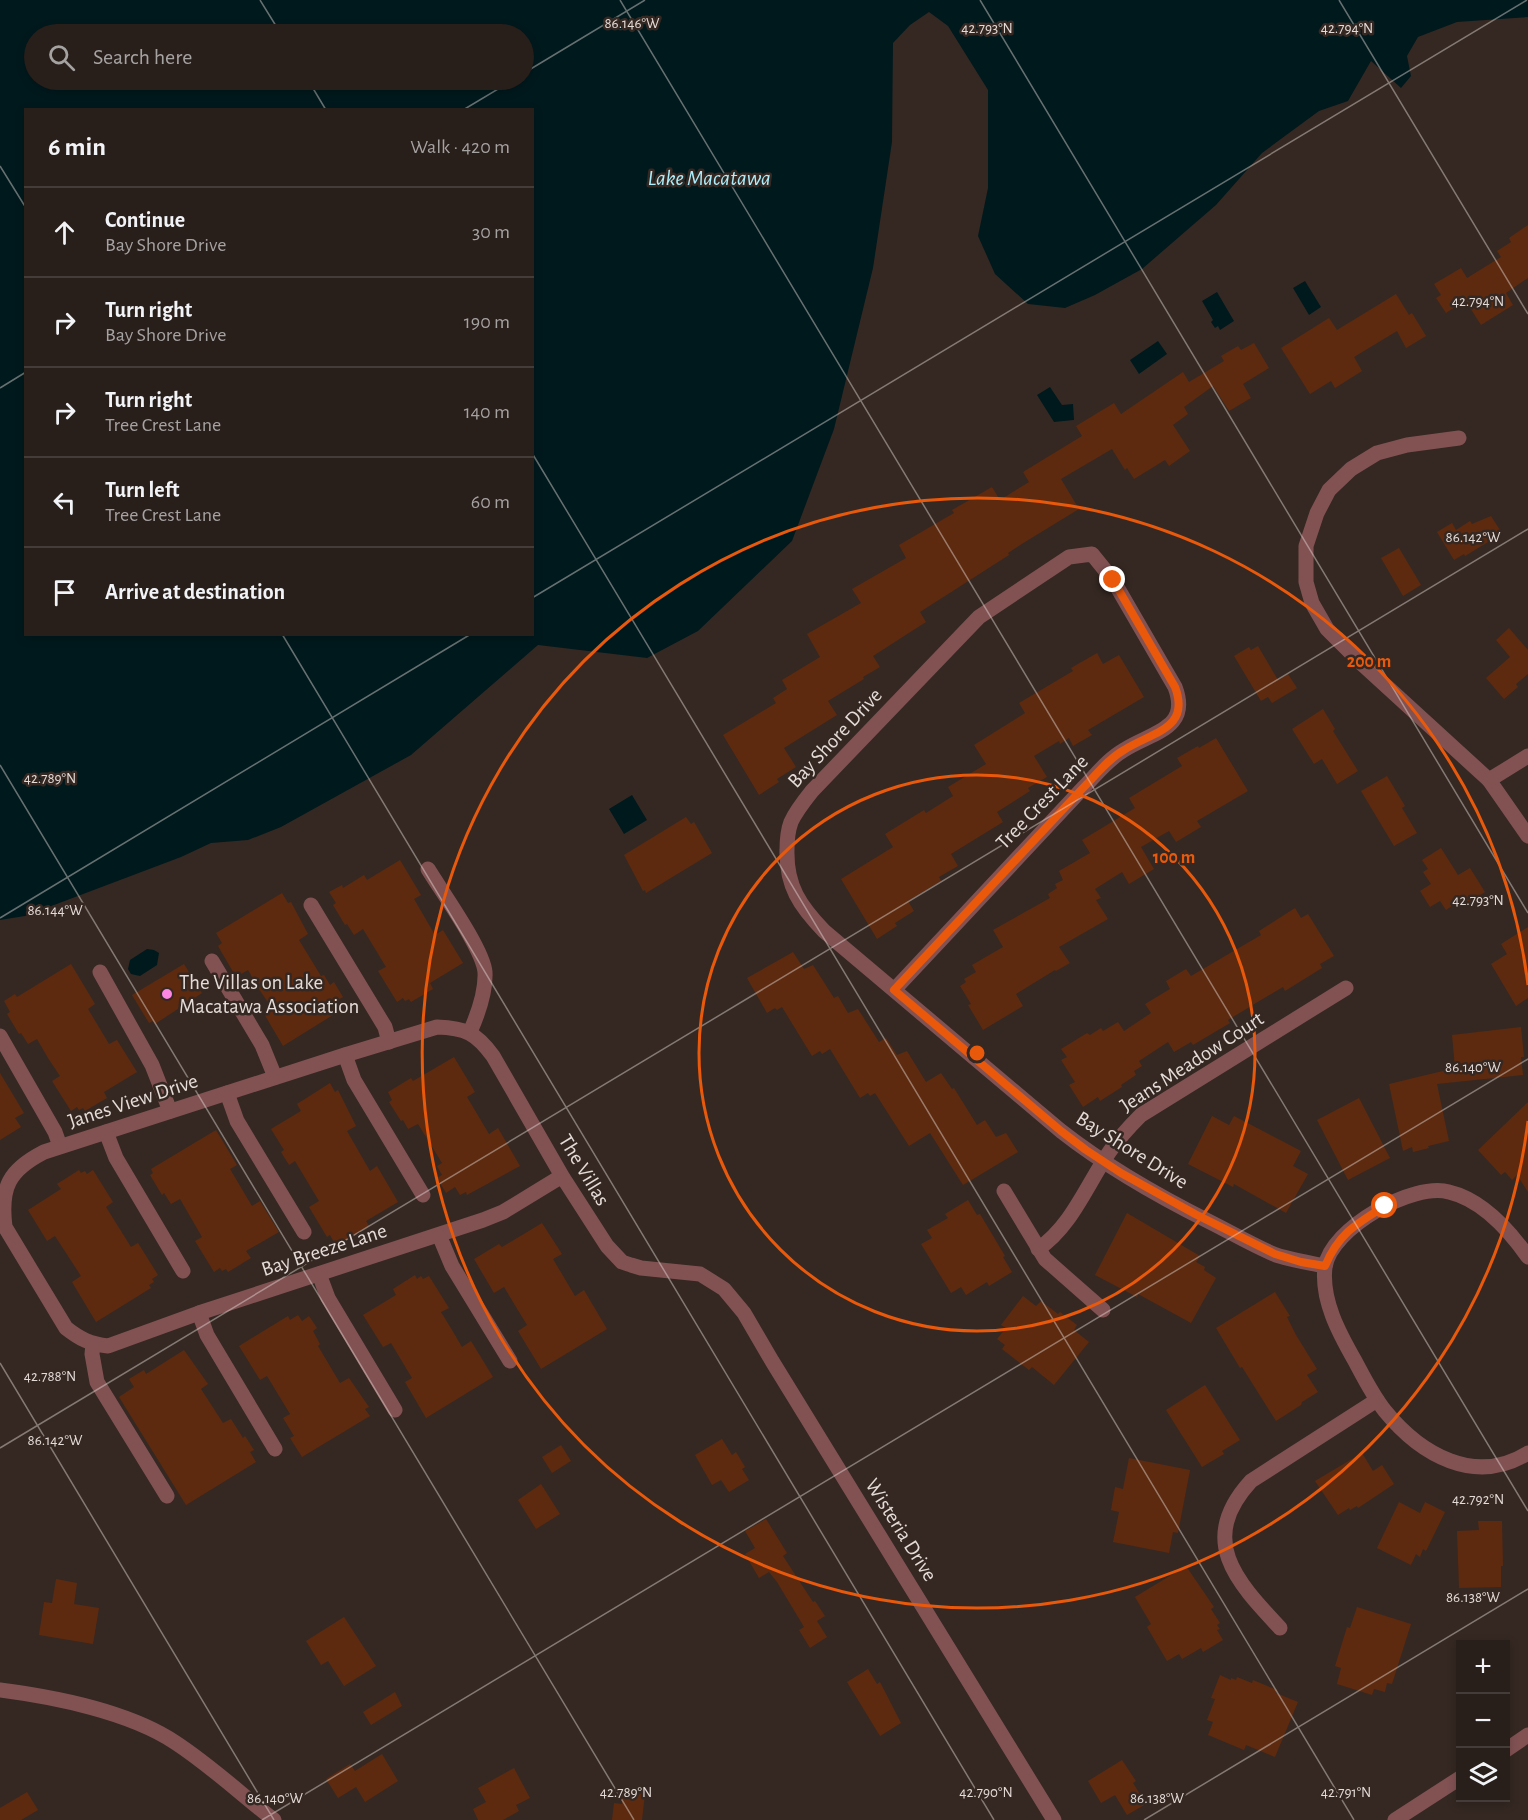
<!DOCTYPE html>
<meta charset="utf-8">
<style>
body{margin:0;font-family:"Alegreya Sans",sans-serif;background:#302723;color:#f1f3f6}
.controls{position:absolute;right:18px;bottom:18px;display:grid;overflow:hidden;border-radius:0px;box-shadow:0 3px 9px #0003}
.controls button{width:54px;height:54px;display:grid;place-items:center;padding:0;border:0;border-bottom:2px solid #443c39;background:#281e1a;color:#f1f3f6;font:30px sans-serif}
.stop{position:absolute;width:18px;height:18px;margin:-14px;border:4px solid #ea580c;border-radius:50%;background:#fff}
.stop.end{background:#ea580c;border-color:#fff;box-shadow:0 2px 6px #0008}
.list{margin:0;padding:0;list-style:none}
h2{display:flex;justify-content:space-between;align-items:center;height:78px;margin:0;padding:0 24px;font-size:26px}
h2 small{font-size:20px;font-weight:400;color:#a5a2a2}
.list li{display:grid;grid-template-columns:39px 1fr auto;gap:18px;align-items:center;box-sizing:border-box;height:90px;padding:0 24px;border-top:2px solid #443c39}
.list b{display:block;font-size:22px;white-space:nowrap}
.list p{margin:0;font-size:20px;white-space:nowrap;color:#a5a2a2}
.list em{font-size:20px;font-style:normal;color:#a5a2a2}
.icon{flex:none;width:33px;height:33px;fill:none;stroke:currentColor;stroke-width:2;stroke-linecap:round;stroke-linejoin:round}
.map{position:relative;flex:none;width:1528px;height:1820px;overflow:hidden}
.search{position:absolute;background:#281e1a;box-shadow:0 3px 9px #0003;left:24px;top:24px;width:510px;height:66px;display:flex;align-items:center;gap:15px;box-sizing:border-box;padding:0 21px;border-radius:33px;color:#a5a2a2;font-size:22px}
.panel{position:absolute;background:#281e1a;box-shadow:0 3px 9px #0003;left:24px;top:108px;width:510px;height:528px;border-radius:0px}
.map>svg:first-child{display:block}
.water{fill:#00191d;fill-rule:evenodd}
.building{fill:#5d2a0f}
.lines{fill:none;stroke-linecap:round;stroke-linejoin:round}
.minor{stroke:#825253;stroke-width:15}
.route{stroke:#ea580c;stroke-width:8}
.ticks{fill:none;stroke:#e5dcd8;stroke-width:1.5;stroke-opacity:0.45}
.ring{fill:none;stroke:#e8590c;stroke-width:3}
.poi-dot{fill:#fd86e2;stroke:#352822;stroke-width:2}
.labels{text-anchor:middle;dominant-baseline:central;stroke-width:5;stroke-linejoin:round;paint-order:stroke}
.street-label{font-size:21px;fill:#e5dcd8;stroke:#352822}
.poi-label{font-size:21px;fill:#e5dcd8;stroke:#352822;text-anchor:start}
.water-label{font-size:22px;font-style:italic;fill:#aceefb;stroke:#352822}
.ticks-label{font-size:15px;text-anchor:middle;fill:#e5dcd8;stroke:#352822;stroke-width:5;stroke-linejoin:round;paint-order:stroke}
.centre{fill:#e8590c;stroke:#352822;stroke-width:3}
.ring-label{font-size:18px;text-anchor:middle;font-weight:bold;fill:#e8590c;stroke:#352822;stroke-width:5;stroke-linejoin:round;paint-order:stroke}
</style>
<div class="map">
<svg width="1528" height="1820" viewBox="0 0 1528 1820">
<rect width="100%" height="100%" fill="#352822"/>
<g class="water">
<path d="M 0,0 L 1528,0 L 1528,17 L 1457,22 L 1418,37 L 1407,56 L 1411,76 L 1401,88 L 1371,61 L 1348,101 L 1319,111 L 1262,153 L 1216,205 L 1142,269 L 1095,295 L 1065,308 L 1028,304 L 995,274 L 978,236 L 988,188 L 988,90 L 948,26 L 929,12 L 910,25 L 893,43 L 892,142 L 873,268 L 834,429 L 792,541 L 698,631 L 647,658 L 538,645 L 411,755 L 281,827 L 248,840 L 211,843 L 181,857 L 25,916 L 0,920 ZM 34,34 L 524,34 L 524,80 L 34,80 ZM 26,110 L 532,110 L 532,634 L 26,634 Z"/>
<polygon points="1305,281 1321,307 1309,315 1293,288"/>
<polygon points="1217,292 1234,321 1220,330 1218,326 1215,328 1211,322 1213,320 1202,301"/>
<polygon points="1158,341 1167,354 1139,374 1130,360"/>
<polygon points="1050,387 1062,405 1073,404 1074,420 1054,422 1037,395"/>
<polygon points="632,795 647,820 624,834 609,809"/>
<polygon points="147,949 154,950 159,953 157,965 140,976 131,974 128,969 130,960"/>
</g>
<g class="building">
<polygon points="1528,225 1528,278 1506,293 1513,305 1481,325 1467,303 1460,308 1458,305 1446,313 1436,298 1441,295 1434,284 1461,268 1467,278 1501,257 1497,251 1511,242 1509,238"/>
<polygon points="1396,294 1409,315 1412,313 1426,336 1406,348 1397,331 1354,357 1362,371 1335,388 1331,381 1310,394 1281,348 1329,318 1337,330"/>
<polygon points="1254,343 1269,368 1243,384 1251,398 1229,411 1213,386 1184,407 1188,414 1173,425 1190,451 1169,466 1165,460 1134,479 1127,468 1125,470 1112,449 1061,479 1079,509 1025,542 1008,553 1009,555 920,612 926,622 873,656 880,667 863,677 864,679 828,701 837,715 784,748 796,767 777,779 779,782 759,795 723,735 776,703 773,698 787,689 782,680 820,657 807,634 861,603 852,589 906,558 899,545 954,513 952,510 992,487 1000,500 1029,482 1023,472 1082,436 1076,426 1114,403 1121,414 1183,372 1189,382 1224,361 1221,356 1238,346 1241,350"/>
<polygon points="1491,516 1500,530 1491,535 1493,539 1465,556 1464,554 1454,560 1437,532 1452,523 1456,530 1470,521 1472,524"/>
<polygon points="1399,548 1421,585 1403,596 1381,558"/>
<polygon points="1509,628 1528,650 1528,674 1516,684 1518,687 1504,699 1486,678 1510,657 1496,640"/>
<polygon points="1258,646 1278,680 1288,674 1297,688 1272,703 1268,697 1261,701 1234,656 1249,647 1251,650"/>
<polygon points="1097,653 1103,664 1119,655 1144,697 1088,730 1092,735 1073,746 1069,738 1060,744 1059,741 1034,756 1047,777 1028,788 1030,791 997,812 1003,822 951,854 958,866 939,877 941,881 908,901 914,911 895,923 897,926 877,939 841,879 893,847 885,834 924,810 926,813 953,796 948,787 986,764 974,745 1025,713 1019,703 1073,671 1071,668"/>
<polygon points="1323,709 1335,729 1333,731 1358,771 1337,784 1322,759 1314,764 1292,729"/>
<polygon points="1216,738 1248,791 1197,821 1201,827 1176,842 1169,831 1141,847 1154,869 1129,884 1122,872 1095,889 1101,898 1096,900 1108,919 1059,947 1070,963 1056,971 1055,970 1016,994 1023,1006 983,1030 968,1005 971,1004 960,986 966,982 964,979 976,972 972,965 1003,947 993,930 1050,898 1048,894 1057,888 1055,884 1063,880 1059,871 1090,853 1082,840 1135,808 1129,798 1182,766 1177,758 1198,746 1199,748"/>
<polygon points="1387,776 1405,806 1402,808 1417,833 1394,846 1361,791"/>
<polygon points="686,817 691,824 694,822 712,853 646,893 645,890 643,891 624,855"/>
<polygon points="1441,848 1458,875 1470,868 1485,892 1466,904 1462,899 1446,910 1440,901 1430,907 1420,891 1431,884 1423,872 1428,869 1422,860"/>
<polygon points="400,860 421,895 414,899 435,935 443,930 463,963 430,983 433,989 411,1002 409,999 405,1001 403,998 397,1002 378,971 386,967 363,929 354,935 347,924 345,925 333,905 336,903 329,892 342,885 343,888 364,875 367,880"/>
<polygon points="282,893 288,903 291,902 308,934 299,940 321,976 324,975 330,985 334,982 343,997 333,1003 337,1010 331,1013 333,1015 283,1046 263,1012 271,1007 259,989 248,970 236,977 218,946 222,943 216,933"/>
<polygon points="1295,908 1301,918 1308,914 1334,956 1320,964 1322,968 1285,991 1283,987 1266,997 1228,1020 1230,1023 1193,1045 1191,1042 1174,1052 1168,1042 1139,1061 1142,1066 1134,1071 1136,1075 1121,1085 1122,1087 1100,1101 1098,1097 1083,1107 1069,1085 1075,1082 1061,1060 1067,1057 1061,1049 1087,1033 1090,1035 1101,1028 1103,1031 1118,1022 1124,1031 1151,1013 1145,1004 1170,989 1166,981 1186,969 1191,976 1261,935 1259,931"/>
<polygon points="1528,927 1528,998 1516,1006 1491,964 1507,954 1501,944"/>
<polygon points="793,952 804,969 813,965 834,998 838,996 848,1013 858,1009 879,1042 886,1038 897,1055 907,1051 926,1082 941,1073 952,1089 954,1088 977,1125 985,1120 996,1137 1006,1133 1018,1152 963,1185 930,1133 909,1146 875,1093 870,1096 868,1093 860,1098 830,1049 822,1054 820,1051 812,1056 782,1007 777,1010 775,1008 767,1013 747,978"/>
<polygon points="71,964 95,1004 88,1009 109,1044 117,1040 137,1072 104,1092 107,1098 85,1111 83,1108 79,1110 77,1107 71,1111 52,1081 60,1076 48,1058 37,1039 28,1044 21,1033 19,1034 7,1014 10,1012 4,1001 15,994 17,997"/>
<polygon points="184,964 202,993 155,1024 153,1021 149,1023 132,995"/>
<polygon points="1521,1027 1524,1057 1521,1057 1523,1075 1437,1084 1449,1141 1428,1146 1429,1148 1413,1152 1412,1147 1403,1151 1389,1084 1455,1068 1452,1035"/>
<polygon points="454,1057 475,1092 467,1097 489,1134 498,1128 520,1166 467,1195 466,1192 460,1195 455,1187 446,1193 437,1178 442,1175 437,1166 442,1163 418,1124 408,1129 403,1120 401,1121 389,1102 392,1100 388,1092 411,1078 413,1081"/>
<polygon points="0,1073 24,1113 15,1118 21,1127 0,1140"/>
<polygon points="330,1083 335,1092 338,1090 356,1126 347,1131 370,1171 377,1166 398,1202 366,1221 369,1226 336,1246 330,1235 327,1237 309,1207 319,1201 295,1161 289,1165 281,1152 284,1150 271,1129 301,1111 297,1104"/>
<polygon points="1359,1098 1390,1158 1348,1180 1317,1120"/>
<polygon points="1528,1102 1528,1192 1517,1175 1512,1180 1505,1172 1501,1175 1478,1150"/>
<polygon points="1212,1116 1229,1125 1234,1116 1301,1151 1293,1166 1308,1174 1286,1213 1234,1184 1233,1187 1188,1164"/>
<polygon points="216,1130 237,1165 230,1169 252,1206 260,1201 279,1232 246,1251 251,1258 228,1272 226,1269 222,1271 220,1268 214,1272 195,1241 202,1237 180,1199 171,1204 164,1193 162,1195 150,1175 153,1173 151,1169"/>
<polygon points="79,1170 81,1173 85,1171 87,1174 93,1170 113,1202 106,1207 131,1247 138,1243 158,1275 152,1279 154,1282 149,1285 151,1288 96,1322 72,1282 81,1276 55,1236 47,1241 28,1210 61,1189 57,1184"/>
<polygon points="968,1200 977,1215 980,1214 1005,1256 1003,1257 1012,1272 989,1286 987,1282 966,1295 961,1287 951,1293 921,1244 932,1238 927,1230 948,1218 945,1214"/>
<polygon points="1127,1213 1200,1256 1196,1262 1205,1267 1204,1270 1216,1278 1191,1323 1138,1294 1137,1297 1095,1275"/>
<polygon points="542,1223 562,1254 553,1259 575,1296 584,1290 607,1329 541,1369 518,1331 527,1325 516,1307 504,1287 494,1293 474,1259 499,1244 502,1247"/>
<polygon points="415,1275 417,1279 421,1276 423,1279 429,1276 449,1308 441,1312 452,1330 462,1347 471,1341 493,1377 426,1418 405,1382 412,1378 391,1343 383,1347 363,1315 396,1295 393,1289"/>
<polygon points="1275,1292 1290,1316 1287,1317 1296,1335 1317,1369 1307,1375 1318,1392 1302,1402 1301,1405 1276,1421 1242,1367 1240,1368 1216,1328"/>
<polygon points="1023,1296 1036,1306 1041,1301 1058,1314 1060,1312 1077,1325 1074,1330 1089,1342 1054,1385 1032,1367 1029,1370 1002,1349 1005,1345 997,1339 1006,1328 1001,1325"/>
<polygon points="298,1315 302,1321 309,1316 317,1328 313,1331 320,1344 318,1346 340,1383 349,1378 369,1407 365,1409 370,1416 302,1457 290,1438 294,1436 283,1418 290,1414 267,1376 260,1380 239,1346 288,1316 290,1320"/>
<polygon points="184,1350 208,1384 201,1389 223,1423 231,1419 243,1438 245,1436 254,1450 250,1452 256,1462 186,1505 119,1397 134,1387 129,1379 144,1370 146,1374"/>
<polygon points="1205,1385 1240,1440 1222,1451 1224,1454 1202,1467 1166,1410"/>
<polygon points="722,1439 732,1455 736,1452 745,1467 742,1469 749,1480 729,1492 721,1480 712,1485 695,1455"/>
<polygon points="561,1445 571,1461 552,1473 542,1457"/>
<polygon points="1362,1453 1373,1471 1382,1465 1394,1484 1358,1508 1357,1506 1350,1510 1349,1508 1338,1515 1315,1481"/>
<polygon points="1129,1458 1190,1470 1178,1533 1173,1532 1169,1553 1113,1542 1119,1512 1111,1510 1115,1487 1123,1489"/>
<polygon points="541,1484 560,1514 536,1529 518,1500"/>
<polygon points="1399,1502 1420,1513 1425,1502 1445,1512 1426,1551 1423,1549 1420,1557 1416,1554 1411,1565 1377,1548"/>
<polygon points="766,1519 787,1553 783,1556 813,1602 815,1601 825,1616 817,1621 827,1637 810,1648 799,1630 804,1627 777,1582 769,1572 759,1578 745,1554 755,1548 745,1531"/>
<polygon points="1478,1521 1502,1521 1503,1566 1501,1566 1501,1587 1459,1588 1457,1531 1479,1530"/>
<polygon points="1186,1566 1214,1607 1211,1609 1220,1623 1217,1625 1220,1629 1217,1630 1223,1640 1203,1652 1201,1648 1182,1659 1179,1654 1167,1661 1147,1627 1151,1624 1135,1597"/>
<polygon points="56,1579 77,1583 74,1604 99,1608 93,1644 39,1635 44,1602 52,1603"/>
<polygon points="1357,1607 1411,1624 1392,1684 1387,1683 1385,1692 1374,1689 1372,1695 1337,1684 1341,1668 1335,1666 1347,1627 1350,1628"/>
<polygon points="344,1617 376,1666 344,1686 328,1661 321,1665 306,1641"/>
<polygon points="868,1669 877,1684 880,1682 901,1723 880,1736 847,1682"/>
<polygon points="1220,1675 1231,1680 1231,1678 1236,1680 1237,1677 1252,1683 1253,1680 1277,1690 1276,1693 1298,1702 1275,1757 1246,1745 1244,1750 1208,1735 1213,1722 1207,1720 1215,1699 1211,1698"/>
<polygon points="395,1692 402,1706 371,1725 363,1712"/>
<polygon points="382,1754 398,1781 365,1802 356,1787 338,1798 326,1779 350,1764 355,1771"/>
<polygon points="1122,1760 1136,1781 1133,1783 1146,1804 1127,1815 1115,1795 1101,1803 1088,1781"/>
<polygon points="514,1768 530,1798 516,1805 519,1811 503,1820 478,1820 473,1809 486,1802 478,1788"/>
<polygon points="27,1792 38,1810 21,1820 0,1820 0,1808"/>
<polygon points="623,1792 645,1794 642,1820 612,1820 614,1803 622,1804"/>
</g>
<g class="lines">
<g class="minor">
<polyline points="1459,438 1407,445 1377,453 1351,469 1329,490 1317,513 1306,546 1306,582 1312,603 1327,629 1361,663 1489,780 1528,836"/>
<polyline points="1489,780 1528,756"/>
<path d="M 428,869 C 442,892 483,949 485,972 C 486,992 478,1014 470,1032"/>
<polyline points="311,905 385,1027 389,1042"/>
<polyline points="212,961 262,1045 275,1077"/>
<polyline points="100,972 152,1065 170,1111"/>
<path d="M 894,990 L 1083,788 C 1096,775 1108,759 1124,750 C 1152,732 1191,729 1175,687 L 1113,580 L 1092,554 L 1069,557 L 979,617 L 812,791 C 804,801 796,811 791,822 C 788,830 787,841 787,850 C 786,886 800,906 824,931 L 1061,1131 C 1107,1167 1158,1196 1210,1222 C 1232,1233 1254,1246 1276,1255 C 1292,1260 1309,1263 1325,1266"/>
<polyline points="0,1036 55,1132 60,1146"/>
<polyline points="345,1055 354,1080 423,1195"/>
<polyline points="227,1093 237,1121 304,1232"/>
<polyline points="106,1132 116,1158 183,1271"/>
<path d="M 562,1176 L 503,1212 L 483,1220 L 199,1313 L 108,1346 C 90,1344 80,1339 66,1328 L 5,1227 C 0,1187 9,1170 44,1152 L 345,1055 L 437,1027 C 466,1028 476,1033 493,1056 L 562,1176 L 607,1246 L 622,1262 L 631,1265 L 641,1268 L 700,1274 L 724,1289 L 744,1313 L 772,1361 L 1054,1820"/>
<polyline points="1004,1191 1045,1259 1103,1310"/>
<polyline points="439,1235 452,1266 510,1361"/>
<path d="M 1038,1249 C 1072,1226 1087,1184 1110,1151 C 1119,1138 1129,1127 1141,1115 L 1346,988"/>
<path d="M 1528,1257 C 1509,1230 1483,1200 1449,1192 C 1413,1182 1331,1228 1325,1267 C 1321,1300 1339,1333 1355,1361 C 1364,1378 1373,1396 1385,1411 C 1421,1455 1475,1486 1528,1453"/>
<polyline points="319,1274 328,1298 395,1410"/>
<polyline points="199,1313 207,1335 275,1449"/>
<polyline points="93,1345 92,1354 97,1382 167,1496"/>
<path d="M 1280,1628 C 1236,1581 1197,1540 1251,1481 L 1377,1400"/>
<path d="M 0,1690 C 54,1697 130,1712 176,1743 C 211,1766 242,1795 274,1820"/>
<polyline points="1506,1750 1528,1735"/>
<polyline points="1395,1820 1460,1778"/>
</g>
</g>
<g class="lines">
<path class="route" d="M 1113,580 L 1175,687 C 1191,729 1152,732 1124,750 C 1108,759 1096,775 1083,788 L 894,990 L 1061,1131 L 1086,1150 L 1121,1173 L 1195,1214 L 1275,1254 L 1301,1262 L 1325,1266 C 1339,1233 1356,1224 1385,1206"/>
</g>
<path class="ticks" d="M 260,0 L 281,34M 620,0 L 1528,1511M 980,0 L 1528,913M 1339,0 L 1528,314M 524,73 L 645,0M 308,80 L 326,110M 463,110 L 513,80M 0,166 L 26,208M 0,388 L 26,372M 532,453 L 1354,1820M 532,598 L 1527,0M 282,634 L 994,1820M 0,765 L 634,1820M 0,918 L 471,634M 0,1363 L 274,1820M 0,1448 L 1528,529M 262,1820 L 1528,1059M 1144,1820 L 1528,1589"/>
<g class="ring">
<circle cx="977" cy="1053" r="278"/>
<path d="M1528 1121A555 555 0 1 1 1528 985"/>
</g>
<circle class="poi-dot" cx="167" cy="994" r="6"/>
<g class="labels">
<g class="street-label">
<text transform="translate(835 738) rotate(-47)">Bay Shore Drive</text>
<text transform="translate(1042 802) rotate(-46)">Tree Crest Lane</text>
<text transform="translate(1192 1062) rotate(-33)">Jeans Meadow Court</text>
<text transform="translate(133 1101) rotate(-18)">Janes View Drive</text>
<text transform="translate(1132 1150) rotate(32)">Bay Shore Drive</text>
<text transform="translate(584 1170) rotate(59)">The Villas</text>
<text transform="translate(324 1250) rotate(-18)">Bay Breeze Lane</text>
<text transform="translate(901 1530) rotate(58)">Wisteria Drive</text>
</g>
<g class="poi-label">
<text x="179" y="982">The Villas on Lake<tspan x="179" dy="24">Macatawa Association</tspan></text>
</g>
<g class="water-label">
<text x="709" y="178">Lake Macatawa</text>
</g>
</g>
<g class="ticks-label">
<text x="632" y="28">86.146°W</text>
<text x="987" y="33">42.793°N</text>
<text x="1347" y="33">42.794°N</text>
<text x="1478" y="306">42.794°N</text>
<text x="1473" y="542">86.142°W</text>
<text x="50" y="783">42.789°N</text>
<text x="1478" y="905">42.793°N</text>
<text x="55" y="915">86.144°W</text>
<text x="1473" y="1072">86.140°W</text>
<text x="50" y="1381">42.788°N</text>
<text x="55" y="1445">86.142°W</text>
<text x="1478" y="1504">42.792°N</text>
<text x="1473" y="1602">86.138°W</text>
<text x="626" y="1797">42.789°N</text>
<text x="986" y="1797">42.790°N</text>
<text x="1346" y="1797">42.791°N</text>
<text x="275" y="1803">86.140°W</text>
<text x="1157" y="1803">86.138°W</text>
</g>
<circle cx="977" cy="1053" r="9" class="centre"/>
<g class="ring-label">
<text x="1369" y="667">200 m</text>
<text x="1174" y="863">100 m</text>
</g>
</svg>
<div class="controls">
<button>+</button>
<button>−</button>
<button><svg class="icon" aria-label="layers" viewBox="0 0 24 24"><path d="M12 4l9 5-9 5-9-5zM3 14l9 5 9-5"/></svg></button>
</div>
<div class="stop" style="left:1385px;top:1206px"></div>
<div class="stop end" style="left:1113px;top:580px"></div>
<div class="search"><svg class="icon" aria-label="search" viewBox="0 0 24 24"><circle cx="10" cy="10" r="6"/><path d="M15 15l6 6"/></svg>Search here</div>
<section class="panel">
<h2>6 min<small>Walk · 420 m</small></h2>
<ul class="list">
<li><svg class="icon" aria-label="ahead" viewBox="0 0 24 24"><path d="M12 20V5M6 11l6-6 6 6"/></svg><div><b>Continue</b><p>Bay Shore Drive</p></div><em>30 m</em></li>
<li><svg class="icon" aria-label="right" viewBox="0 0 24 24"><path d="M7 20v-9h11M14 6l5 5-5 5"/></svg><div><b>Turn right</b><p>Bay Shore Drive</p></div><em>190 m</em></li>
<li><svg class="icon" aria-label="right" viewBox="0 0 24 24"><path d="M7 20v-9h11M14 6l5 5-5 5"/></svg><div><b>Turn right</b><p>Tree Crest Lane</p></div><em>140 m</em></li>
<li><svg class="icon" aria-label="left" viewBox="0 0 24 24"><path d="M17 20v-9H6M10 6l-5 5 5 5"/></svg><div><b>Turn left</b><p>Tree Crest Lane</p></div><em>60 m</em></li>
<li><svg class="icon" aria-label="arrive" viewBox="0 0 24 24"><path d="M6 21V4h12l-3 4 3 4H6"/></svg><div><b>Arrive at destination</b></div></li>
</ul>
</section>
</div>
